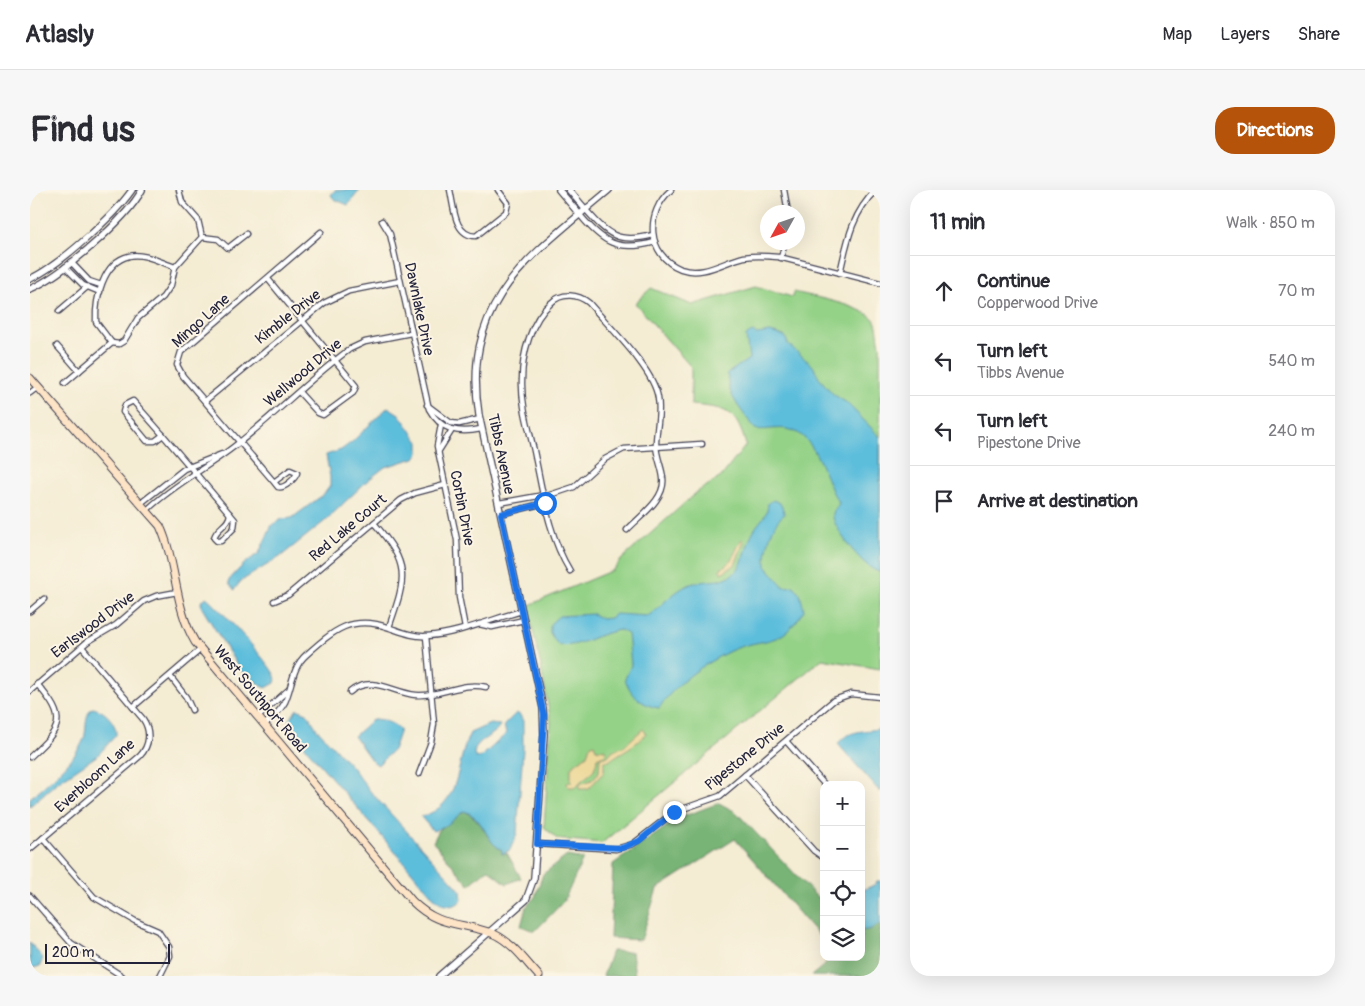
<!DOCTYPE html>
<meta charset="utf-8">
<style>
body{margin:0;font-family:Pangolin,sans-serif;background:#f7f7f7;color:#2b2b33}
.controls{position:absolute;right:15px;bottom:15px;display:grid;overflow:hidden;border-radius:10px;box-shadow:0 5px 20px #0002}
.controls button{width:45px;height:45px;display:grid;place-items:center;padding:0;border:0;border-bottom:1px solid #e1e1e2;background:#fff;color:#2b2b33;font:25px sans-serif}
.compass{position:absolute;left:730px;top:15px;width:45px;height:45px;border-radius:50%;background:#fff;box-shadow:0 5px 20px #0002;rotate:230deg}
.scale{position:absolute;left:15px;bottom:12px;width:125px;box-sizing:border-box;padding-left:5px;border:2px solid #22223b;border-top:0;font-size:14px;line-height:18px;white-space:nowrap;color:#22223b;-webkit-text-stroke:4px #fcf5e5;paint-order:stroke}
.stop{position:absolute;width:15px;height:15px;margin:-11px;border:4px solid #1a73e8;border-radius:50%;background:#fff}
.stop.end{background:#1a73e8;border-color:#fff;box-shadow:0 1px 5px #0008}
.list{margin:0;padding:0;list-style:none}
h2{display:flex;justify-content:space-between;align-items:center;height:65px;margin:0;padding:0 20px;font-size:21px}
h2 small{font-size:16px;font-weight:400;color:#7c7c81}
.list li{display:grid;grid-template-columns:32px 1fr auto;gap:15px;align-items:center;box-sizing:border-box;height:70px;padding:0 20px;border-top:1px solid #e1e1e2}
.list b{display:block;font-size:19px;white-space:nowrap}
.list p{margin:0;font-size:16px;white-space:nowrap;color:#7c7c81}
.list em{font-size:16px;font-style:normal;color:#7c7c81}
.icon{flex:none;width:28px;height:28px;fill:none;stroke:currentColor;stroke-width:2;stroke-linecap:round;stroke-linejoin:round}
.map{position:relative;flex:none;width:850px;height:786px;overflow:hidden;border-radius:20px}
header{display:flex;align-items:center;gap:30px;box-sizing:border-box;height:70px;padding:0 25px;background:#fff;border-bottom:1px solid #e1e1e2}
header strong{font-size:24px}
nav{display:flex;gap:28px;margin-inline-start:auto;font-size:18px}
.intro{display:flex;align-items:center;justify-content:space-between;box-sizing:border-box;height:120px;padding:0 30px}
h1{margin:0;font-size:35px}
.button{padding:12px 22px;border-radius:20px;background:#b45309;color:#fff;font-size:18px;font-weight:700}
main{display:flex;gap:30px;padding:0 30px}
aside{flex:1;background:#fff;border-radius:20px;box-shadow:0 5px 20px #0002}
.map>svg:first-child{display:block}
.green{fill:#94d287;stroke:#5b7a61}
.forest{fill:#77b474;stroke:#4c6b58}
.sand{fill:#eeda9e;stroke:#887e6c}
.water{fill:#5dbedc;stroke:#40708c}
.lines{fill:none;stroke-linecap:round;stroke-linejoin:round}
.minor-casing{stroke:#424052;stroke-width:7}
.tertiary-casing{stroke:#424052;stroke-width:8}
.secondary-casing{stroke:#424052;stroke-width:9}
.minor{stroke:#fff;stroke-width:4.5}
.tertiary{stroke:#fff;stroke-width:5.5}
.secondary{stroke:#fee4c6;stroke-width:7}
.route{stroke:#1a73e8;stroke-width:6}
.labels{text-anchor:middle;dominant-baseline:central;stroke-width:4;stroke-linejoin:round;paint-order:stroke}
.street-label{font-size:15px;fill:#22223b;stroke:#fcf5e5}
</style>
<header>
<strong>Atlasly</strong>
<nav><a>Map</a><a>Layers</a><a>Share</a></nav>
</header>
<div class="intro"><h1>Find us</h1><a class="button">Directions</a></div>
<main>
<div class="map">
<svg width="850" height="786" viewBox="0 0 850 786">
<rect width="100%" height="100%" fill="#fcf5e5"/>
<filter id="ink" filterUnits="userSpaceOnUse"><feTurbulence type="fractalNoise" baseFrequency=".02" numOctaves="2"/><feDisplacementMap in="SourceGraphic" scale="10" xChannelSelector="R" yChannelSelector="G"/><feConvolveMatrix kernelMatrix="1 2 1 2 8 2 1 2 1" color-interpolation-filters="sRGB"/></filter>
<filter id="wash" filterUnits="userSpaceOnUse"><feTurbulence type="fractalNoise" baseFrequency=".0096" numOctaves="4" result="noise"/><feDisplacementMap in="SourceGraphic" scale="20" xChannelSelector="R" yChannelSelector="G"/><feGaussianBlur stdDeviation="1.12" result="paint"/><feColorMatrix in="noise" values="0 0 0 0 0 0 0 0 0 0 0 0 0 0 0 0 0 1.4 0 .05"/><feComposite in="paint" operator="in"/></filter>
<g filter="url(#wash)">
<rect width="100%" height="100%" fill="#f4ecd3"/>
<path class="green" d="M 726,96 L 762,107 L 764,102 C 779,106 842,117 846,133 C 848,138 848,148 850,155 L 850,479 L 792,469 L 572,653 L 527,649 L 514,637 L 521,532 L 510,471 L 497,416 L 583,380 L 592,369 L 667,302 L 691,287 L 716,255 C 706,219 696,218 661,215 L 661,177 L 605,113 L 621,98 L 662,115 Z"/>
<g class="forest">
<polygon points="689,613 706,622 787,707 794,710 794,759 789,746 705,649 627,699 611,750 580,748 583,674 649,628"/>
<path d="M 434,621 C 457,632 455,652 472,660 L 472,664 L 477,663 L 491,688 L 477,694 L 458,679 L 439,695 L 403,652 L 409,640 Z"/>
<polygon points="537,666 553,669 534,711 505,741 491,736 496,717 505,707 513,684"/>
<polygon points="850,734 850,786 781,786 798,772 797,767 831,767 831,741"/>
<polygon points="582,761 602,762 605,786 573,786"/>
</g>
<g class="sand">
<path d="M 712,349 L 714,351 L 705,375 L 691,383 L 690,379 C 704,372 704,361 712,349 Z"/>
<path d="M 613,539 L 616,543 C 608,555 590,562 579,571 L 574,571 L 574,582 L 558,599 L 549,599 L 550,594 L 562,590 L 569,582 L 570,568 L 578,566 L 582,561 L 594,556 Z"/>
<path d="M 564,554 L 566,559 L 576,560 L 576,564 L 567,568 C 565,587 555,584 546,597 L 538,597 L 537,593 L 541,592 L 541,577 L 557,565 L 560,556 Z"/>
</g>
<g class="water">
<polygon points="305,0 330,0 318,15 304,9 301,5"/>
<path d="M 722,142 L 727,144 L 740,142 L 755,146 L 758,154 L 783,176 L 789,188 L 803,204 L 817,213 L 850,247 L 850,382 C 835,380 806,342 803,327 C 802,321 807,318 809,313 C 794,292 788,244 757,239 C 746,237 736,241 725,239 C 714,223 695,204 698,183 L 719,169 L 716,146 Z"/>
<polygon points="358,217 369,224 389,252 389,263 385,268 355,277 337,291 295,331 250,367 211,391 204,400 199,394 199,390 214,374 229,363 242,335 252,329 262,328 294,304 300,296 300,287 296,265 311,260 322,252"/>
<path d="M 744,310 L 750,313 L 755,324 C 741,333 735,360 736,376 L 754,397 L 764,396 L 770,404 L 774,420 C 750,460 736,445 700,461 C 673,474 646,493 629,518 C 612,516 600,504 595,489 L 601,475 L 598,444 L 591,440 C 570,442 548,459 528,455 L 520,443 L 520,434 L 529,426 L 563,424 L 572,429 L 580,428 L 585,424 L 618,426 C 632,416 644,400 661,394 C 676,389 696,394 708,379 C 716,368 717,352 724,340 C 730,330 738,326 738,313 Z"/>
<path d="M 176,407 C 186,414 242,476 245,486 C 246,489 246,490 245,493 L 236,498 L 232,496 L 210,480 L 172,418 L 171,412 Z"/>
<path d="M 62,518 C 74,519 87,533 86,545 L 68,565 L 26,593 L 0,616 L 0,608 C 16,595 45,570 53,551 C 58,540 53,527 62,518 Z"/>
<path d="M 267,519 L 277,523 L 287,539 L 322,577 L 340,601 L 431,701 L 432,710 C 423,719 416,716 406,710 L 276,558 L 259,530 Z"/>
<path d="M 486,523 L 490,525 L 493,531 L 493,559 L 487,644 L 480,660 L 472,664 L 472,660 C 454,651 456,629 434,621 L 417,635 L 403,641 L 391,627 C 433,614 424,576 440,543 L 460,534 L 470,535 C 465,548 445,548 444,564 L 446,568 L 451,567 L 476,544 L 474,535 Z"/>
<path d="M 343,529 C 352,529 364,533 370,540 L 363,560 L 348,575 L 341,570 L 324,546 Z"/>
<path d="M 849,539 L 850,541 L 850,602 L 808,554 C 816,541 834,541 849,539 Z"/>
<polygon points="847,691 850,691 850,734 842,739 831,741 831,701 846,694"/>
<polygon points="0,753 13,768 10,776 0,779"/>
</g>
</g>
<g filter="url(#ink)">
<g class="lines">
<defs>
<g id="minor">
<path d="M 420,0 C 424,17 424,46 446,46 L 476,22 L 478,13 L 468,0"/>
<path d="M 641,0 C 615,22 616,65 651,79 C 673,87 693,72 714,67 C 726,65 737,66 749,67 L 850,93"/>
<polyline points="754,0 758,22"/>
<path d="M 556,20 C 578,45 588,54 623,45"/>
<path d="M 550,25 C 573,53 588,62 625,52"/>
<path d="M 352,31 L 360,44 L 399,219 C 411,241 429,244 451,239"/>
<polyline points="172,47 188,49 198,58 216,44"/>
<polyline points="751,68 755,52"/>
<polyline points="41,72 59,91 71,95"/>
<polyline points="35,77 53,95 70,102"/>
<path d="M 810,83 C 817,52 822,23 846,0"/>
<polyline points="238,89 326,196 323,203 293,225 288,223 269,202"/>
<polyline points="29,121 57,97"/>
<path d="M 82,153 L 66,132 C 65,109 73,72 99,66 C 113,62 132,73 145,77"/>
<polyline points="27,156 49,181"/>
<polyline points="35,193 82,153 89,154 94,151 108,128 133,107 141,95 145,77 172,47 168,30 152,12 149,0"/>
<polyline points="0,203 8,197"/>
<polygon points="103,211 133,245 125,251 117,251 93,222 95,215"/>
<polyline points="175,211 294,113 319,101 370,91"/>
<polyline points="397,215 421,233 429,234 450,229"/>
<polyline points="411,235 407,256 427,350 429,407 435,438"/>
<polyline points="133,245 200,324"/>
<polyline points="408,262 422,240"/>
<path d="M 244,292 L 260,280 L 267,283 C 265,289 254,299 248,297 L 244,292 L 153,186 L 147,175 L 151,162 L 291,42"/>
<polyline points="514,307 544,297 575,269 594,259 672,254"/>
<polyline points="111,313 154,279 192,264"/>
<polyline points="469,313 514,305"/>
<path d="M 117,320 C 144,294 177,278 206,255 C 245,225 280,188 320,159 L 335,152 L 381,143"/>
<path d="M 200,324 L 205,330 L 204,338 L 191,351 L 187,351 L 184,348 C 186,337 199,336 200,324 Z"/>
<polyline points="471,324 515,313"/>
<path d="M 344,333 C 380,375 377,386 359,437"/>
<path d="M 540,381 C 518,345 513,303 504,261 C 499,238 491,214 492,190 C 492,164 501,130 521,113 C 532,102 548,104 559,113 C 579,137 624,179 628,208 C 631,223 626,239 626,254 C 626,266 632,277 633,288 C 636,309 610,326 597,340"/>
<polyline points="244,411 258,405 371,310 385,303 415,295"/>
<polyline points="0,421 14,409"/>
<polyline points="449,434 462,437 494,430"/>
<polyline points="140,486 156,507 162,520"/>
<polyline points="0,501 57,452 86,435 114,411 126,406 147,402"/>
<path d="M 320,502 C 342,484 363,503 386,505 C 410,507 433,491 456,497"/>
<polyline points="103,517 171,459"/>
<polyline points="228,527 257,501"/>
<path d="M 234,535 C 242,528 250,522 255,512 C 262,497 262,477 276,465 C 304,440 322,424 360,438 C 372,442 384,447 397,446 C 428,444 462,429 492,421"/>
<polyline points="756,551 795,595"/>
<path d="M 0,567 C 32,537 38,530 7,494"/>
<polyline points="389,584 401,552 404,534 396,446"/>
<polyline points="715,585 784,661 794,668"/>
<polyline points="13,648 64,707 105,731 128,741 139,757 140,766 130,786"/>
<polyline points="507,654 586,659 603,654 644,622 690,606 804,510 821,504 850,507"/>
<path d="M 0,659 L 110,566 C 120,555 121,541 113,529 L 52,457"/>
<polyline points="0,706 41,753 92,786"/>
</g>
<g id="tertiary">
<polyline points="529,0 550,25"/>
<polyline points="539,0 556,20"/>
<path d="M 0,89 C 30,75 83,27 102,0"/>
<path d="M 0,99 C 31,86 96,30 112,0"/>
<path d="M 409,786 L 496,710 L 504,688 L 514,545 L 513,518 L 449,225 C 431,110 501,66 579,0"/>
</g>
<path id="secondary" d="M 0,188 L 130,336 C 147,373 144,417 165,452 L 382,711 C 410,739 432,731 464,744 C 483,753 495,771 509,786"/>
</defs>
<use href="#minor" class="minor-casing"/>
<use href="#tertiary" class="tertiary-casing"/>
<use href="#secondary" class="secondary-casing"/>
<use href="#minor" class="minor"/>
<use href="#tertiary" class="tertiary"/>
<use href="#secondary" class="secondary"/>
</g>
</g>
<g class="lines" filter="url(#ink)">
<polyline class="route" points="515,313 471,324 514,525 507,654 592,658 609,651 644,622"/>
</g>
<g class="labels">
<g class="street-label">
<text transform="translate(389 119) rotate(78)">Dawnlake Drive</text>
<text transform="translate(258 127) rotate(-38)">Kimble Drive</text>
<text transform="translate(171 131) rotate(-42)">Mingo Lane</text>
<text transform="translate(273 183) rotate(-40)">Wellwood Drive</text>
<text transform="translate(471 264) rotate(78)">Tibbs Avenue</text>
<text transform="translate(432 318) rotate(79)">Corbin Drive</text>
<text transform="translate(318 338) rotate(-40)">Red Lake Court</text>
<text transform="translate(63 435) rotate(-37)">Earlswood Drive</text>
<text transform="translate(230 509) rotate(50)">West Southport Road</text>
<text transform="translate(715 567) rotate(-39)">Pipestone Drive</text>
<text transform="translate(65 586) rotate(-42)">Everbloom Lane</text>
</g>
</g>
</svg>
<div class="controls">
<button>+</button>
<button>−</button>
<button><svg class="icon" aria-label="locate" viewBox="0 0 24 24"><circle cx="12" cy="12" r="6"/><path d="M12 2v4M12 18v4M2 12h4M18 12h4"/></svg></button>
<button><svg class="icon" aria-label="layers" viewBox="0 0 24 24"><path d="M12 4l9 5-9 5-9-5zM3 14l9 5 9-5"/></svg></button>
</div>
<svg class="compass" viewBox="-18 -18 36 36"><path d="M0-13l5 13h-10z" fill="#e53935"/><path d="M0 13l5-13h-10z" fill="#7c7c81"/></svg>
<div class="scale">200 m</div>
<div class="stop" style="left:515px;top:313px"></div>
<div class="stop end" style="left:644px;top:622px"></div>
</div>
<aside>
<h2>11 min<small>Walk · 850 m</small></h2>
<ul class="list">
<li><svg class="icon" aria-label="ahead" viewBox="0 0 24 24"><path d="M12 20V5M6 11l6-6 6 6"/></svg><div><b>Continue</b><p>Copperwood Drive</p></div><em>70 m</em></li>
<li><svg class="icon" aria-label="left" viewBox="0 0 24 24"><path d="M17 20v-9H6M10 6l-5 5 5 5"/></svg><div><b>Turn left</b><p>Tibbs Avenue</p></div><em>540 m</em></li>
<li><svg class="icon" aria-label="left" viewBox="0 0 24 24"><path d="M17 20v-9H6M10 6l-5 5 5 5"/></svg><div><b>Turn left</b><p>Pipestone Drive</p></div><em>240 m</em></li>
<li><svg class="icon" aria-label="arrive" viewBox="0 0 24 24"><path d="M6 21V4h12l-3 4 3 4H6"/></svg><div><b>Arrive at destination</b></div></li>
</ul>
</aside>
</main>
